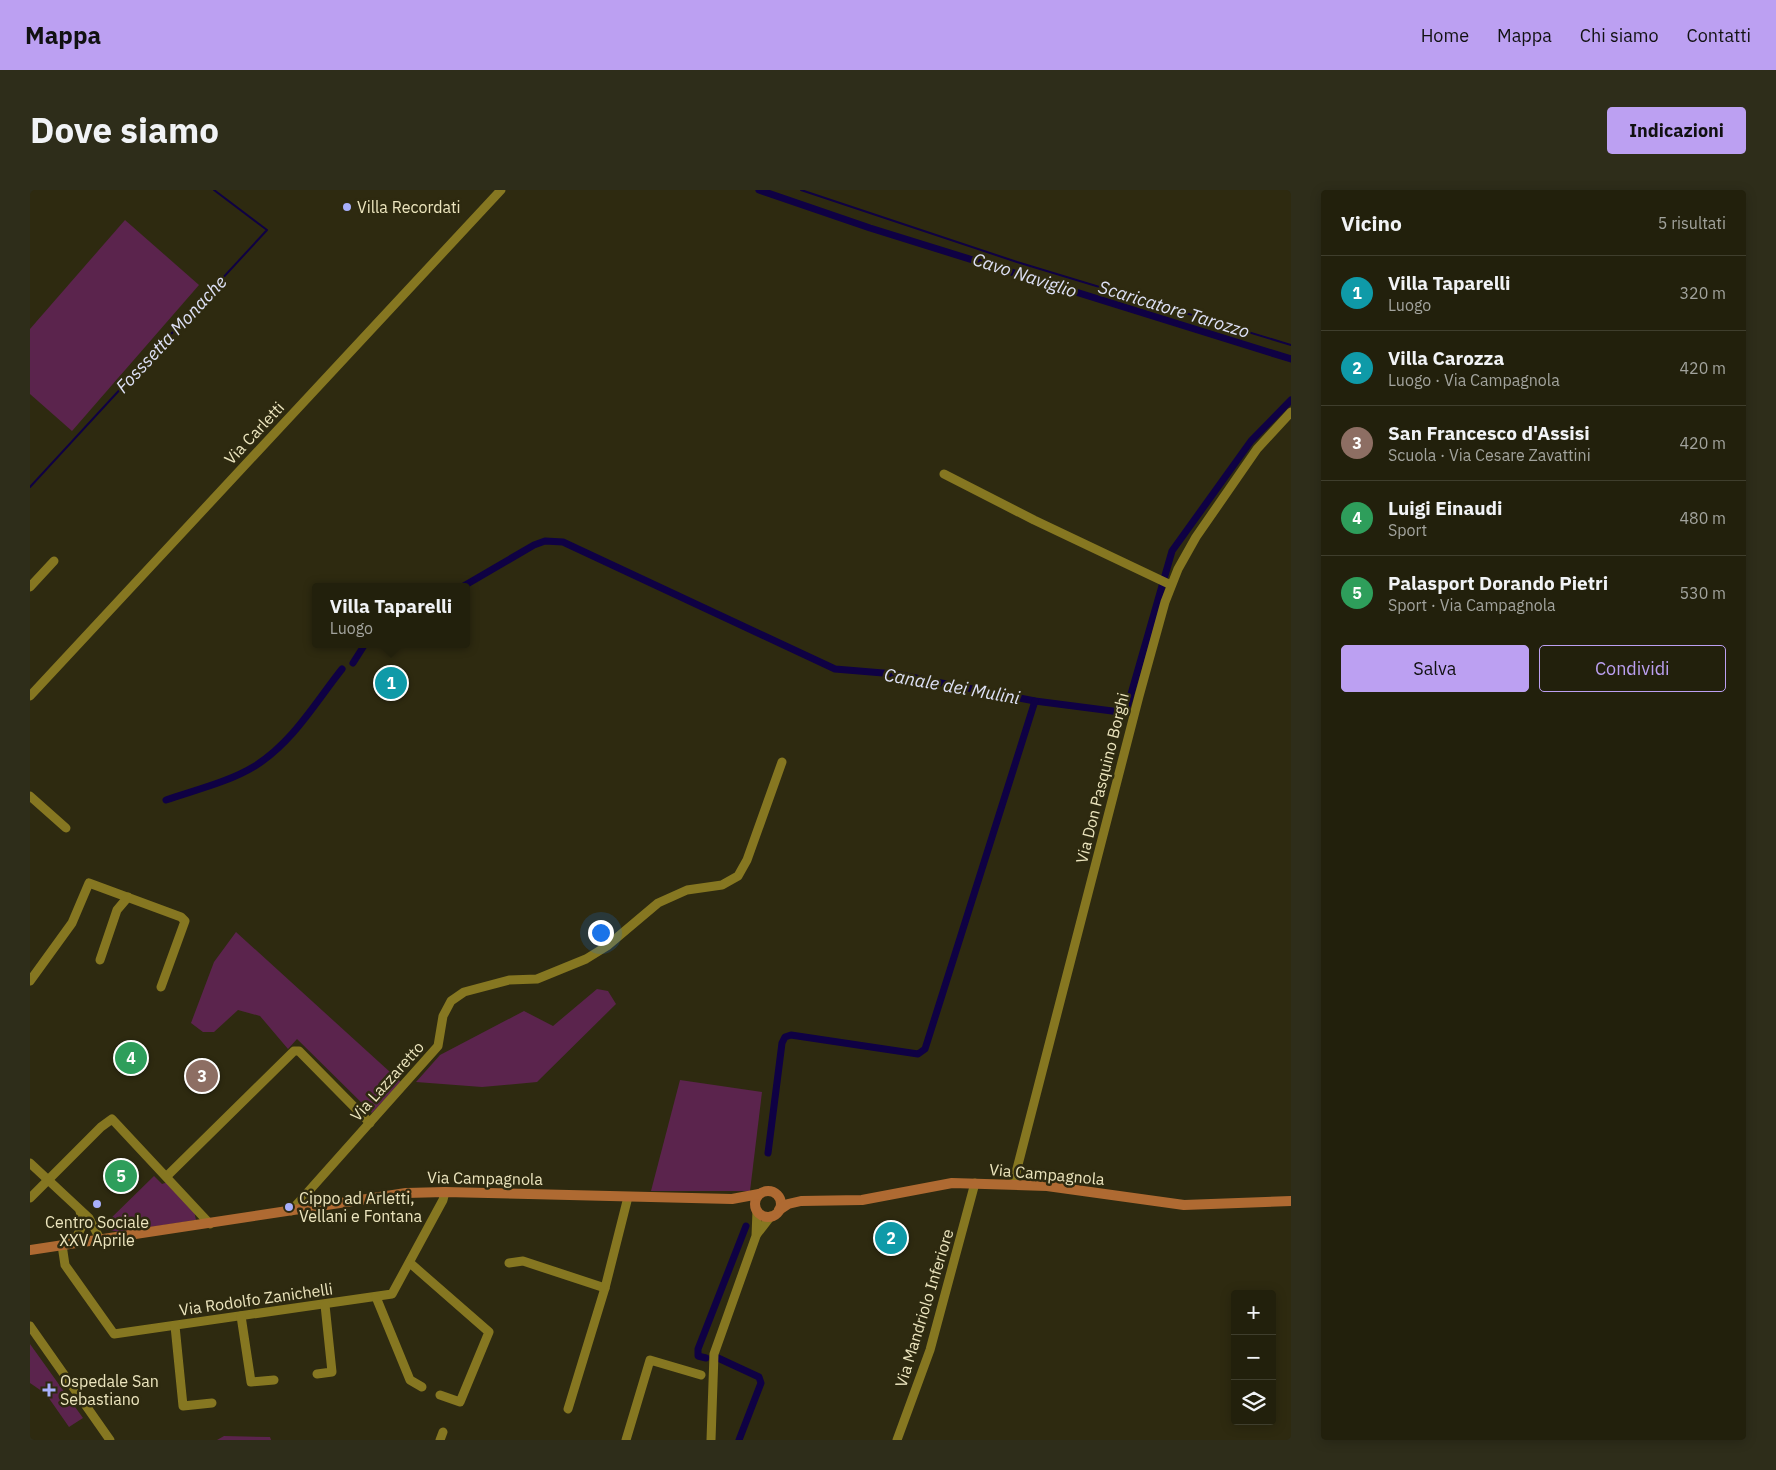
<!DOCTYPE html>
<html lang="it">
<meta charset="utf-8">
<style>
body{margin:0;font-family:"IBM Plex Sans",sans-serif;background:#2e2d1a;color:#f1f3f6}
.controls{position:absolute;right:15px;bottom:15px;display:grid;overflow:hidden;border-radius:5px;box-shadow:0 2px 12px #0003}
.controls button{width:45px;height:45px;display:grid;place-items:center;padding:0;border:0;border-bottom:1px solid #3f3e2d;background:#22200c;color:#f1f3f6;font:25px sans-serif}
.you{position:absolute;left:570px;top:742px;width:18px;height:18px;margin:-12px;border:4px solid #fff;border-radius:50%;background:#1a73e8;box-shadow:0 0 0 8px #1a73e833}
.badge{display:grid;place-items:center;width:32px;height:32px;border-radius:50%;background:#bca0f2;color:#fff;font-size:16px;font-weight:700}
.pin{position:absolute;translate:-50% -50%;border:2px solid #fff;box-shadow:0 1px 5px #0006}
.popup{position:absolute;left:282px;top:393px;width:158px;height:65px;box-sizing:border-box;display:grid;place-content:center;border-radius:5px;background:#22200c;filter:drop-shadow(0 1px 4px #0005);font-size:16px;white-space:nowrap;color:#a2a39d}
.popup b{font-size:19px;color:#f1f3f6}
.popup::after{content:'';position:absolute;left:50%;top:100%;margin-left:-10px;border:10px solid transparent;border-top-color:#22200c}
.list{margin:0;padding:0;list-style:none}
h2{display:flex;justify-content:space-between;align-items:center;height:65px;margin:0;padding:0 20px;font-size:21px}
h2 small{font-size:16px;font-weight:400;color:#a2a39d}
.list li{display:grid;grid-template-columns:32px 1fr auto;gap:15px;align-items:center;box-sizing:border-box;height:75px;padding:0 20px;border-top:1px solid #3f3e2d}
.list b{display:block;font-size:19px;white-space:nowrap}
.list p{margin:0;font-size:16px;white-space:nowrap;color:#a2a39d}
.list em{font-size:16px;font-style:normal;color:#a2a39d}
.actions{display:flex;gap:10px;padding:15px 20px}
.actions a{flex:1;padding:11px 0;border:1px solid #bca0f2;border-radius:5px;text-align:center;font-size:18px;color:#bca0f2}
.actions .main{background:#bca0f2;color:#111}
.icon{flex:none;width:28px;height:28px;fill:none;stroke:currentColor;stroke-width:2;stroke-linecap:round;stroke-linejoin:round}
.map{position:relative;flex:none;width:1261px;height:1250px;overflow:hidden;border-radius:5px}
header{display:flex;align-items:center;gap:30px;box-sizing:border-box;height:70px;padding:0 25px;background:#bca0f2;color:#111}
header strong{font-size:24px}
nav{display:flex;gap:28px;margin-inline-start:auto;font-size:18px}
.intro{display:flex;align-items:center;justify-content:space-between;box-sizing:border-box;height:120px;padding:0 30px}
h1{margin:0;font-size:35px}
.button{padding:12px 22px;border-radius:5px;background:#bca0f2;color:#111;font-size:18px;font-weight:700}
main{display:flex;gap:30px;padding:0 30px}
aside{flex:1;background:#22200c;border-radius:5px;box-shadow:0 2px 12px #0003}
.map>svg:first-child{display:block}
.green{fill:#5b244d}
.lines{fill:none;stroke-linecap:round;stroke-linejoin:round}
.stream{stroke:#0f0144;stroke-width:2}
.canal{stroke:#0f0144;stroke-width:7}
.minor{stroke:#867721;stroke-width:9}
.major{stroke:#af6a32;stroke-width:10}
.poi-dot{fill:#a8b0fc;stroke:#2e2a10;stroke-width:2}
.labels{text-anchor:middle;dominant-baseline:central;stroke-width:5;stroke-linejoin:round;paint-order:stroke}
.poi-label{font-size:16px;fill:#ece5be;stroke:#2e2a10;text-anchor:start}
.street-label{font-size:16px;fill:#ece5be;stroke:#2e2a10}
.water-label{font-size:18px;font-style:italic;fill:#dee1f6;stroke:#2e2a10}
</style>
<header>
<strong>Mappa</strong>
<nav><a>Home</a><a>Mappa</a><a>Chi siamo</a><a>Contatti</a></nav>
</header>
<div class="intro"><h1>Dove siamo</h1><a class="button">Indicazioni</a></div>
<main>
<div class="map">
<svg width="1261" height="1250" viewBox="0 0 1261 1250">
<rect width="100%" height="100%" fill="#2e2a10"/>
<g class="green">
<polygon points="95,30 169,95 42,241 0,204 0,139"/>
<polygon points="206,742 371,892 342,923 267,849 258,859 230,826 208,820 184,842 173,842 161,833 184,772"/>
<polygon points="567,799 578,801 586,814 507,892 452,897 386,892 410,865 494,821 523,836"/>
<polygon points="650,890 732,902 720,1001 621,1001"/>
<polygon points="124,986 132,994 138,992 164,1021 166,1030 89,1042 75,1039 74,1035"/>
<polygon points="0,1154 53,1228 39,1237 16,1204 0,1193"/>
<polygon points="194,1246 240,1247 241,1250 187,1250"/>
</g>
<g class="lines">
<g class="stream">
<polyline points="771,0 987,72 1261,155"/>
<polyline points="0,297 237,40 184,0"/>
</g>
<g class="canal">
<polyline points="729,0 840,38 1261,169"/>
<polyline points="432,397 504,355 515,351 533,352 805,479 865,484 1005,511 1090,522 1097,517 1099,511 1142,361 1221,251 1261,210"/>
<polyline points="323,473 335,454"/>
<path d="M 136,610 C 165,600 199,592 225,576 C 263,552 285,513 312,479"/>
<polyline points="738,963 752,853 755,847 761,845 888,864 895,859 1005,511"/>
<polyline points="676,1168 668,1166 668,1159 716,1036"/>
<polyline points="688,1168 729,1187 731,1193 709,1250"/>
</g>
<g class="minor">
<polyline points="914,284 1004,330 1141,395"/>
<polyline points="0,397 24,371"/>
<polyline points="0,506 471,0"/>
<polyline points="0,606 36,638"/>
<polyline points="70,770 87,720 98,707"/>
<polyline points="0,791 42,733 59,693 151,727 155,731 131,797"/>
<polyline points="0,973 59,1028 70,1049"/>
<polyline points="137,986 264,861 269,861 340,933"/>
<polyline points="983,994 1109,506 1135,412 1148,379 1166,347 1227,259 1261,222"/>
<polyline points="0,1008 71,937 82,929 180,1034"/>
<polyline points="261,1021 408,856 413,826 421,811 434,802 479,790 507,789 556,769 577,756 628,713 657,700 692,695 708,686 717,670 752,572"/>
<polyline points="727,1044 741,1026"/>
<polyline points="39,1054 47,1046 53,1034 50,1021"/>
<polyline points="32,1055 35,1075 84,1144 362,1104 413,1010 415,1002"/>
<polyline points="380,1073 459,1142 430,1212 410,1205"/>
<polyline points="479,1073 493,1071 575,1098"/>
<polyline points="346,1107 380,1190 392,1197"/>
<polyline points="211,1126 221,1192 244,1190"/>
<polyline points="0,1136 80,1250"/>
<polyline points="145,1136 153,1216 182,1213"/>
<polyline points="287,1184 302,1182 295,1115"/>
<polyline points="538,1219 575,1098 598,1007"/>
<polyline points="410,1250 413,1242"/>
<polyline points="596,1250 620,1170 671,1185"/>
<polyline points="681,1250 684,1164 726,1046 727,1021"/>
<polyline points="867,1250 900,1160 945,993"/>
</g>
<g class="major">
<circle cx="738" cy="1014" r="13"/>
<polyline points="749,1020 758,1014 771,1011 832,1010 922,993 1017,996 1154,1015 1261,1011"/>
<polyline points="0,1060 376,1003 415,1002 702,1009 729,1004"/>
</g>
</g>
<g class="poi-dot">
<circle cx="317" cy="17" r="5"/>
<circle cx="67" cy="1014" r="5"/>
<circle cx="259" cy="1017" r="5"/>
<path d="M16.5 1192.5h5v5h5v5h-5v5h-5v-5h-5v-5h5z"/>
</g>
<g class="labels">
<g class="poi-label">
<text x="327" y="17">Villa Recordati</text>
<text x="269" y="1008">Cippo ad Arletti,<tspan x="269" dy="18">Vellani e Fontana</tspan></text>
<text x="67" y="1032" text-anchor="middle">Centro Sociale<tspan x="67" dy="18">XXV Aprile</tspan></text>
<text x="30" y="1191">Ospedale San<tspan x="30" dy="18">Sebastiano</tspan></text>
</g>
<g class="street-label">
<text transform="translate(224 243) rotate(-47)">Via Carletti</text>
<text transform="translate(1072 588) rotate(-76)">Via Don Pasquino Borghi</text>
<text transform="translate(357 891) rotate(-48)">Via Lazzaretto</text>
<text transform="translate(1017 984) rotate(5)">Via Campagnola</text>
<text transform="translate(455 988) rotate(1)">Via Campagnola</text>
<text transform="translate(226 1109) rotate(-8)">Via Rodolfo Zanichelli</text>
<text transform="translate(894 1118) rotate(-73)">Via Mandriolo Inferiore</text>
</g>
<g class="water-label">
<text transform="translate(995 85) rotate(18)">Cavo Naviglio</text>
<text transform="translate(1144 119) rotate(17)">Scaricatore Tarozzo</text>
<text transform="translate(141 144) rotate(-47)">Fosssetta Monache</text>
<text transform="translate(922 496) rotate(10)">Canale dei Mulini</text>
</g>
</g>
</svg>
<div class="controls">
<button>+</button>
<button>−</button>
<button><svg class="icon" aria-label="layers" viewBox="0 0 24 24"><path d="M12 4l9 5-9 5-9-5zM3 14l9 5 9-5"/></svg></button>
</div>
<div class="you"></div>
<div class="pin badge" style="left:361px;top:493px;background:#0f9aa8">1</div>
<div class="popup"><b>Villa Taparelli</b>Luogo</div>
<div class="pin badge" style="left:861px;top:1048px;background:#0f9aa8">2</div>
<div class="pin badge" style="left:172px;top:886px;background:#8d6e63">3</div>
<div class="pin badge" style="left:101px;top:868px;background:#2e9e5b">4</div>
<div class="pin badge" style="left:91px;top:986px;background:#2e9e5b">5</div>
</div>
<aside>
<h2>Vicino<small>5 risultati</small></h2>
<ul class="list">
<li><span class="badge" style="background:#0f9aa8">1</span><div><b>Villa Taparelli</b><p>Luogo</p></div><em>320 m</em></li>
<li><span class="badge" style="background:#0f9aa8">2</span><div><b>Villa Carozza</b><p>Luogo · Via Campagnola</p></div><em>420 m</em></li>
<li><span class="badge" style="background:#8d6e63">3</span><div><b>San Francesco d'Assisi</b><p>Scuola · Via Cesare Zavattini</p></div><em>420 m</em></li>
<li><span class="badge" style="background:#2e9e5b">4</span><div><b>Luigi Einaudi</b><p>Sport</p></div><em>480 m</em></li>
<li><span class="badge" style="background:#2e9e5b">5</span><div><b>Palasport Dorando Pietri</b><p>Sport · Via Campagnola</p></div><em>530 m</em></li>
</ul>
<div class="actions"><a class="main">Salva</a><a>Condividi</a></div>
</aside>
</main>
